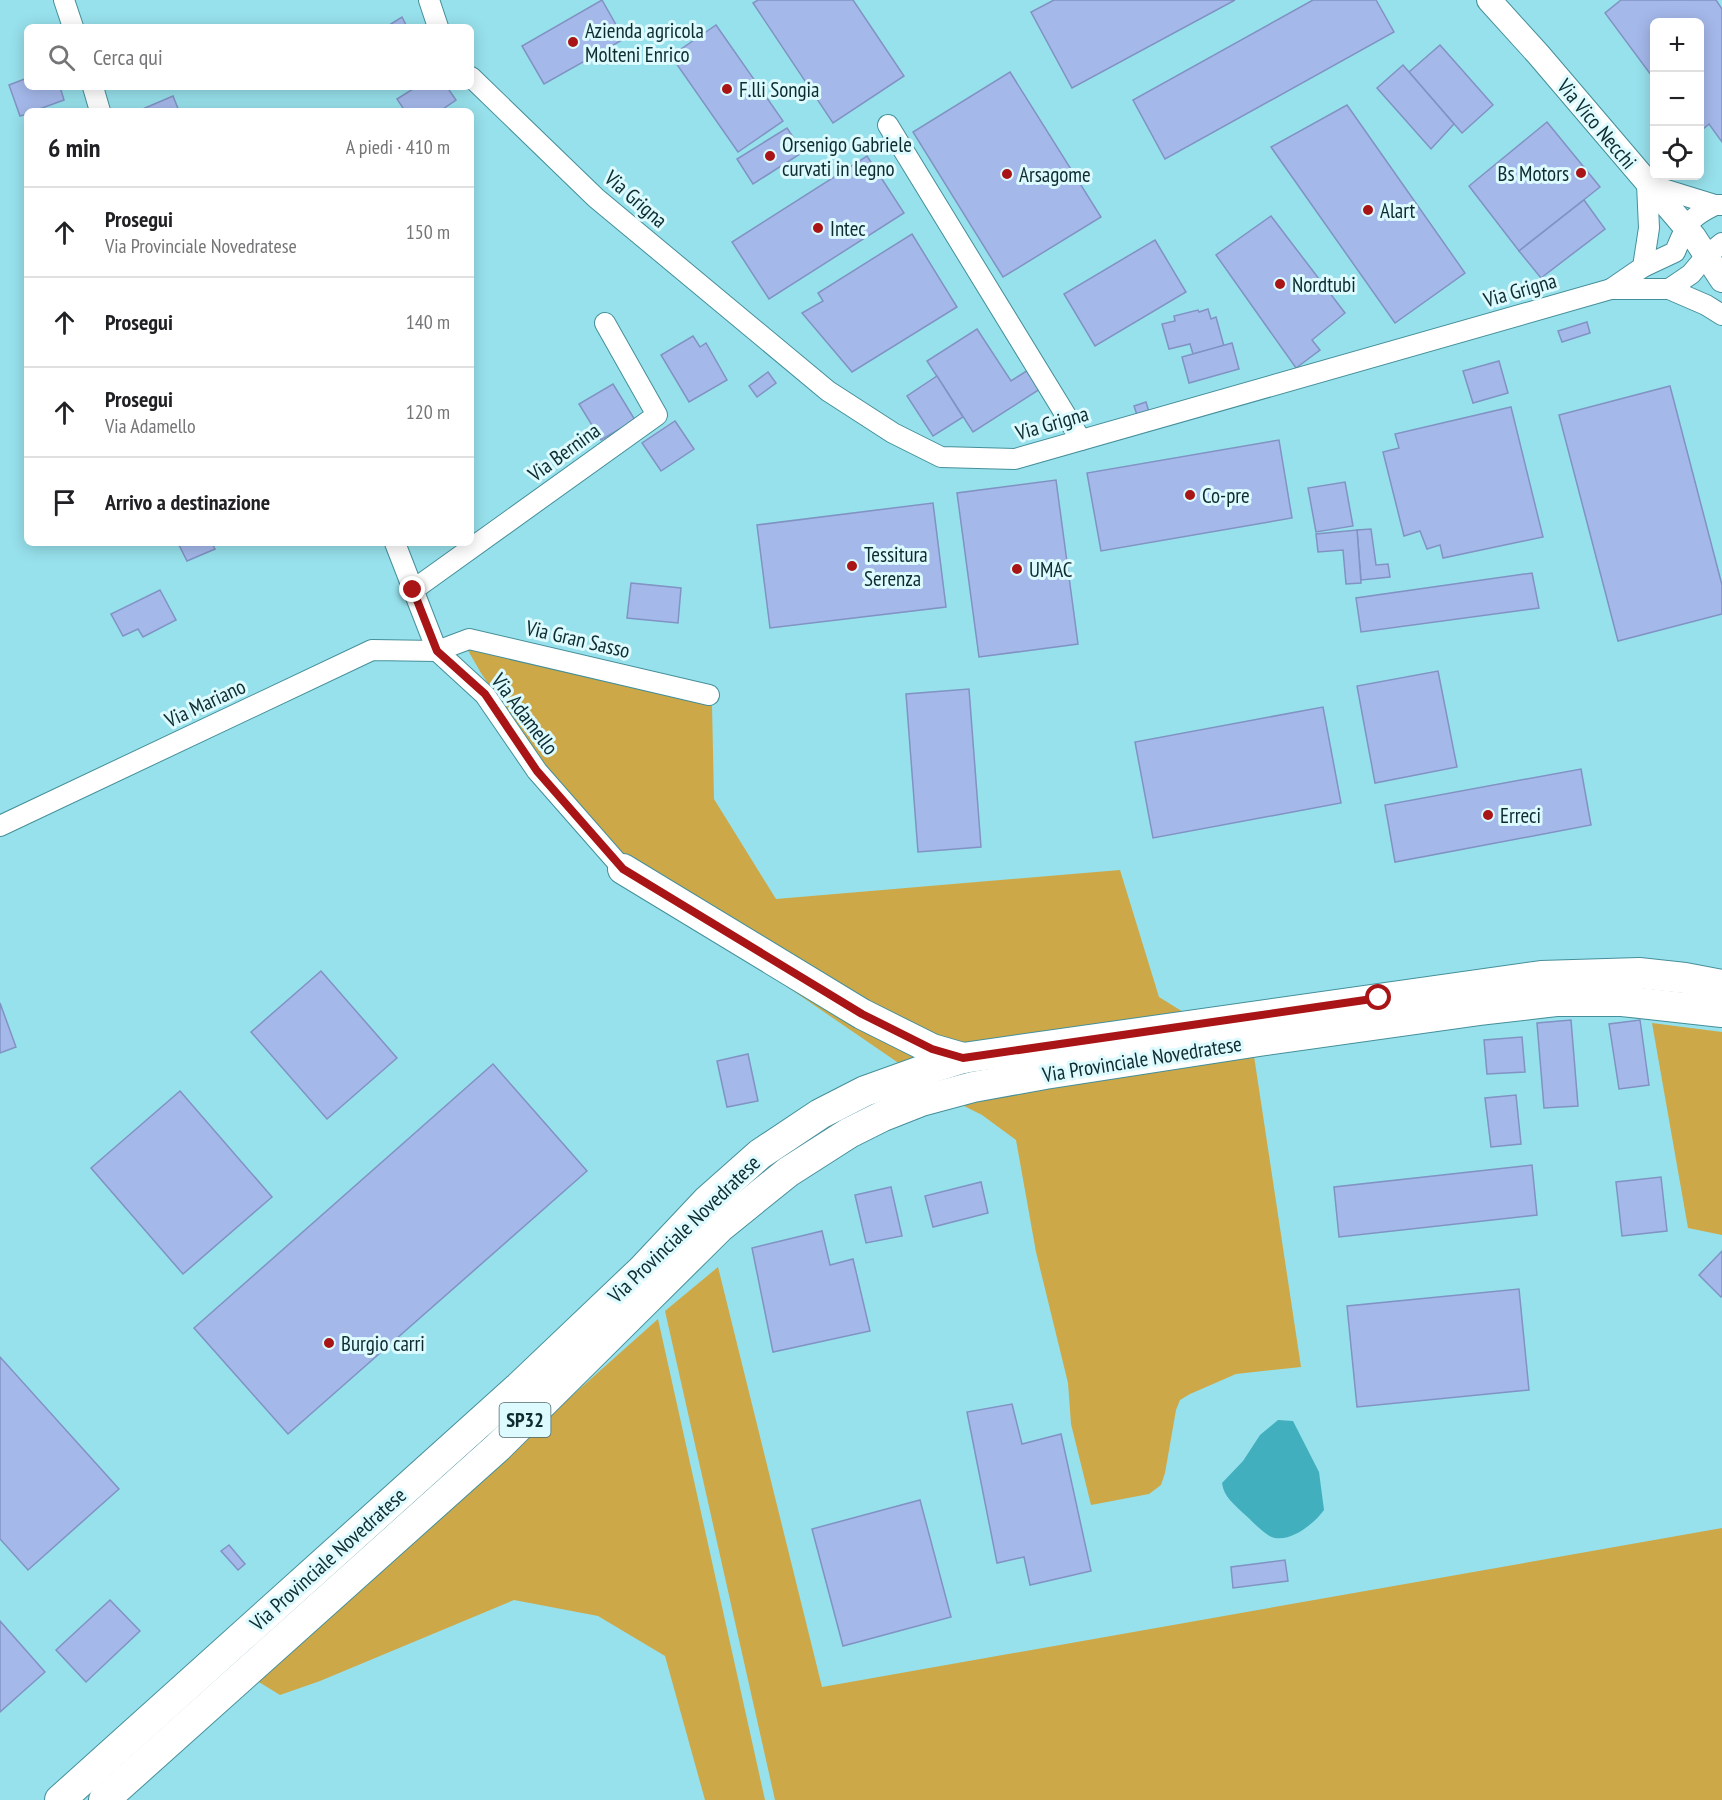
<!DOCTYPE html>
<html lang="it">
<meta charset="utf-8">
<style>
body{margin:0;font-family:"PT Sans Narrow",sans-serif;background:#f6f6f6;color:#202124}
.controls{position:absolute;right:18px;top:18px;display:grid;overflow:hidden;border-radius:9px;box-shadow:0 3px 15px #0003}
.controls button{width:54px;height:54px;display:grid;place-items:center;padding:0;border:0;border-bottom:2px solid #e0e0e0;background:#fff;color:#202124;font:30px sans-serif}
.stop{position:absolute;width:18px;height:18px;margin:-14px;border:4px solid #a91516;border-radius:50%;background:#fff}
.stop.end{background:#a91516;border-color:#fff;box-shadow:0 2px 6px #0008}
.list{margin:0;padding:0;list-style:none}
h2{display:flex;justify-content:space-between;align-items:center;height:78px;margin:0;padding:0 24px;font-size:26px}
h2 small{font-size:20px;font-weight:400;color:#757577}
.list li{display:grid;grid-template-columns:39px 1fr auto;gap:18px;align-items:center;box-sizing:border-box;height:90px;padding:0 24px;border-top:2px solid #e0e0e0}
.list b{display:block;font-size:22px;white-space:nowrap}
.list p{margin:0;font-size:20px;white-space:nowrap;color:#757577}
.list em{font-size:20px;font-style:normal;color:#757577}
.icon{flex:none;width:33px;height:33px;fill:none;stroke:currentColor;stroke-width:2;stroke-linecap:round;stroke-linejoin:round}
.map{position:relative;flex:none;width:1722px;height:1800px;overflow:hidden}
.search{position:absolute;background:#fff;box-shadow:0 3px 15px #0003;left:24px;top:24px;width:450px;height:66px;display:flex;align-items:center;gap:15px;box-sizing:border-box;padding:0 21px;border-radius:9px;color:#757577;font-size:22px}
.panel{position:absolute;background:#fff;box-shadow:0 3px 15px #0003;left:24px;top:108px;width:450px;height:438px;border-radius:9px}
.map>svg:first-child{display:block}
.green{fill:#cda849}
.water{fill:#41afbd}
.building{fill:#a4b8ea;stroke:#8093c3;stroke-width:1.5}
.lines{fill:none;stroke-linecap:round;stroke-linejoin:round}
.minor-casing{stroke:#458f9a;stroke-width:22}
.tertiary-casing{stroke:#458f9a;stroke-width:26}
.primary-casing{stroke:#458f9a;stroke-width:32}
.minor{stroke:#fff;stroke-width:20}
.tertiary{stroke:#fff;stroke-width:24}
.primary{stroke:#fff;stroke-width:30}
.route{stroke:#a91516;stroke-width:8}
.poi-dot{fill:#a91516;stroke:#ddfafe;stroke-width:2}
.labels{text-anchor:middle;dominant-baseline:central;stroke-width:6;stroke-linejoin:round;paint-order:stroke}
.shield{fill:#ddfafe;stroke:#4b6a6e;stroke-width:1.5}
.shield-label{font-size:20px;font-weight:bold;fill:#0c2c30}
.poi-label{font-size:21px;fill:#0c2c30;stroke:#ddfafe;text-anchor:start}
.street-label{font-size:21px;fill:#0c2c30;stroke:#ddfafe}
</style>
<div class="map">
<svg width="1722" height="1800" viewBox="0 0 1722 1800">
<rect width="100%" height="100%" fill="#97e1ec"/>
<g class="green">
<polygon points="466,647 712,705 714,799 776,899 1120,870 1159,997 1254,1056 1301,1367 1236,1374 1190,1394 1180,1400 1176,1410 1165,1473 1161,1485 1149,1494 1091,1505 1071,1424 1068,1383 1036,1252 1016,1140 982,1115 954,1101 611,866 481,673"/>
<polygon points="1652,1023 1722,1032 1722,1235 1688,1228"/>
<polygon points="718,1267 822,1687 1722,1528 1722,1800 775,1800 665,1311"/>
<polygon points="658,1319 765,1800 705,1800 665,1656 598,1616 514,1600 320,1681 280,1695 254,1679"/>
</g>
<path class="water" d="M 1278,1420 L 1293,1421 L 1319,1472 L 1324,1510 C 1314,1524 1286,1547 1268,1535 C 1259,1529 1251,1520 1243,1513 C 1233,1503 1224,1497 1222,1483 L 1243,1461 L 1260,1435 Z"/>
<g class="building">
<polygon points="602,0 624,39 544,84 522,46"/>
<polygon points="758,0 853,0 904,76 833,123 753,3"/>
<polygon points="1054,0 1235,0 1072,88 1031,12"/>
<polygon points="1313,0 1376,0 1394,32 1165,159 1133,100"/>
<polygon points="1621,0 1716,0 1722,9 1722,142 1709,124 1703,129 1700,124 1700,22 1654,22 1654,79 1605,13"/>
<polygon points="402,17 407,27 386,27"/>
<polygon points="716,25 783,121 738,152 671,56"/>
<polygon points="1440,45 1493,105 1462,133 1409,72"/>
<polygon points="1403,65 1454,124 1431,149 1377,88"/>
<polygon points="1010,72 1101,217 1003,277 913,132"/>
<polygon points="27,78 27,87 60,87 64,100 34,111 27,111 27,114 20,116 9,85"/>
<polygon points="416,87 447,87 456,100 440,111 405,111 397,99"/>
<polygon points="173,96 179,111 138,111"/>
<polygon points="1347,105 1465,273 1395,323 1271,147"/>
<polygon points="1547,122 1600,187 1519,251 1469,186"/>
<polygon points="787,128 803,152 753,184 737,159"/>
<polygon points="867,156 904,213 769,299 732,242"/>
<polygon points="1584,200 1605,229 1541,278 1519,251"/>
<polygon points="1271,216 1345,313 1312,340 1320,350 1296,368 1216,255"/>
<polygon points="912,234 957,307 852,372 802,313 823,301 818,293"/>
<polygon points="1155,240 1186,292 1095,346 1064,294"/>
<polygon points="1208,309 1211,319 1216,317 1224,346 1193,354 1190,344 1169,349 1162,324 1175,321 1174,316 1198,310 1199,312"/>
<polygon points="1587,322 1590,333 1562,342 1558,331"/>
<polygon points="977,329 1011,381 1028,370 1040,389 973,432 927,361"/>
<polygon points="693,336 700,347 706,343 727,380 689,402 661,355"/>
<polygon points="1232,343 1239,369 1189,383 1182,357"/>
<polygon points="1499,361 1508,393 1473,403 1463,371"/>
<polygon points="768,372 776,383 757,397 749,386"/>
<polygon points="937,376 963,417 933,436 907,396"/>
<polygon points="613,384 635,420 601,440 579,404"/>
<polygon points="1670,386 1722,585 1722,614 1618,641 1559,415"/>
<polygon points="1146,402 1149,412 1137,415 1134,406"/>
<polygon points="1511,407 1543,537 1443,558 1440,545 1427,549 1420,531 1404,536 1383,452 1399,448 1395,434"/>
<polygon points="675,421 694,449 661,471 642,443"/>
<polygon points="1279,440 1292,518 1101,551 1087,473"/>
<polygon points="1056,480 1078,644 979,657 957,493"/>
<polygon points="1345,482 1353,526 1316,532 1308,488"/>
<polygon points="933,503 946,607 770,628 757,525"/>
<polygon points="1371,529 1376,565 1388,564 1390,577 1361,580 1357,530"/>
<polygon points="1357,530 1361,583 1346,584 1343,550 1318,552 1316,534"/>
<polygon points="183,543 212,543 215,549 187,561 179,545"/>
<polygon points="1532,573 1539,608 1361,632 1356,598"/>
<polygon points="631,583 681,588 678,623 627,618"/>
<polygon points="160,590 176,620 143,637 138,629 123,636 111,614"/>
<polygon points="1438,671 1457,767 1375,783 1357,686"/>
<polygon points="969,689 981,847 918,852 906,694"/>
<polygon points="1323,707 1341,803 1153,838 1135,742"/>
<polygon points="1581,769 1591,825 1395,862 1385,805"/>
<polygon points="321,971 397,1058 327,1119 251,1032"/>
<polygon points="0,1003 16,1047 0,1053"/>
<polygon points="1571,1020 1578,1106 1544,1108 1537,1023"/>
<polygon points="1640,1020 1649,1085 1619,1089 1609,1024"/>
<polygon points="1522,1037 1525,1072 1487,1074 1484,1040"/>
<polygon points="748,1054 758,1101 727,1107 717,1061"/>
<polygon points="493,1064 587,1171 288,1434 194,1328"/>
<polygon points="180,1091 272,1197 183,1274 91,1168"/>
<polygon points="1516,1095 1521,1144 1491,1147 1485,1098"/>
<polygon points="1532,1165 1537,1215 1339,1237 1334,1187"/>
<polygon points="1661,1177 1667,1231 1622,1236 1616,1182"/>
<polygon points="981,1182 988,1213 933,1227 925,1196"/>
<polygon points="891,1187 902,1236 866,1243 855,1195"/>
<polygon points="822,1231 830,1265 853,1259 870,1331 773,1352 752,1248"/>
<polygon points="1722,1251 1722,1296 1721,1297 1699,1275"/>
<polygon points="1519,1289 1529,1390 1357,1407 1347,1306"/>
<polygon points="0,1357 119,1489 28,1570 0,1539"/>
<polygon points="1012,1404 1022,1444 1061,1434 1091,1571 1030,1585 1024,1557 997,1563 967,1412"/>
<polygon points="920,1500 951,1617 843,1646 812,1529"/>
<polygon points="229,1545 245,1564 238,1570 221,1551"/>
<polygon points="1285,1560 1288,1581 1233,1588 1231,1567"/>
<polygon points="110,1600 140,1631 86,1682 56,1650"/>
<polygon points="0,1621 45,1672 0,1712"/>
</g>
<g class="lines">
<defs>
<g id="minor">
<polyline points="64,0 73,27"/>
<polyline points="429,0 438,27"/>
<polyline points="471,77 596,198 828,391 893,433 941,457 1015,459 1611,289 1669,289 1706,305 1722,315"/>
<polyline points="93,87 100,111"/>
<polyline points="888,125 1081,440"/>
<path d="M 1643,267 L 1675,252 C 1686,225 1688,218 1715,205"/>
<polyline points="1611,289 1643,267 1649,228 1647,184 1715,205 1722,205"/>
<polyline points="1669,289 1691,274 1706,256 1722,243"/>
<polyline points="395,543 437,651 485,695 537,771 623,869"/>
<polyline points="413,590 657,415 605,323"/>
<polyline points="0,826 372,650 437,651 469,639 709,695"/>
</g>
<polyline id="tertiary" points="1489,0 1538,54 1694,237 1722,280"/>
<g id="primary">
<polyline points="623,869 862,1014 932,1049 963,1058"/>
<polyline points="60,1800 518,1388 643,1269 707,1201 760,1154 820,1114 865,1091 918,1072 963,1058 1541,976 1639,973 1685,978 1722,985"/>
<polyline points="104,1800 498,1447 720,1227 788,1172 849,1133 883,1116 921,1101 973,1087 1045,1074 1259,1041 1480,1010 1556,1001 1622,1001 1722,1012"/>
</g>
</defs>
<use href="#minor" class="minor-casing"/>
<use href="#tertiary" class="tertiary-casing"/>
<use href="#primary" class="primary-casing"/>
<use href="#minor" class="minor"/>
<use href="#tertiary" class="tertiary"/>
<use href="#primary" class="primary"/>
</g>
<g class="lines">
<polyline class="route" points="413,590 437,651 485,694 537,771 623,869 862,1014 932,1049 963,1058 1379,998"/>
</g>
<g class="poi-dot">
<circle cx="573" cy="42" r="6"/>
<circle cx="727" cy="89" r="6"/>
<circle cx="770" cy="156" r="6"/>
<circle cx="1581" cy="173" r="6"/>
<circle cx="1007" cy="174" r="6"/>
<circle cx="1368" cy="210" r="6"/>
<circle cx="818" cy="228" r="6"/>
<circle cx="1280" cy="284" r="6"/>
<circle cx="1190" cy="495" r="6"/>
<circle cx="852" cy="566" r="6"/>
<circle cx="1017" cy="569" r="6"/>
<circle cx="1488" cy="815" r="6"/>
<circle cx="329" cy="1343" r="6"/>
</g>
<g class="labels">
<rect class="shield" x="499.5" y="1403" width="51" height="34" rx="4.5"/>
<g class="shield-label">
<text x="525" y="1420">SP32</text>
</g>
<g class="poi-label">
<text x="585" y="30">Azienda agricola<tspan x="585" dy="24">Molteni Enrico</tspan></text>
<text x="739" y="89">F.lli Songia</text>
<text x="782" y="144">Orsenigo Gabriele<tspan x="782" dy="24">curvati in legno</tspan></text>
<text x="1569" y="173" text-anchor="end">Bs Motors</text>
<text x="1019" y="174">Arsagome</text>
<text x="1380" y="210">Alart</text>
<text x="830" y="228">Intec</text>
<text x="1292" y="284">Nordtubi</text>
<text x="1202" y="495">Co-pre</text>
<text x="864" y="554">Tessitura<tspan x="864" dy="24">Serenza</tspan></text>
<text x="1029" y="569">UMAC</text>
<text x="1500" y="815">Erreci</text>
<text x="341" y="1343">Burgio carri</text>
</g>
<g class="street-label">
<text transform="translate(1597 124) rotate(50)">Via Vico Necchi</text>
<text transform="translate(636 199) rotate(41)">Via Grigna</text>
<text transform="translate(1520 290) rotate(-16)">Via Grigna</text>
<text transform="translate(1052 423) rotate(-16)">Via Grigna</text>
<text transform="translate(564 452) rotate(-36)">Via Bernina</text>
<text transform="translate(578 639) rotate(13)">Via Gran Sasso</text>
<text transform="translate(205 703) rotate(-25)">Via Mariano</text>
<text transform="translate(525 714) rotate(53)">Via Adamello</text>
<text transform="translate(1142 1059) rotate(-9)">Via Provinciale Novedratese</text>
<text transform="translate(684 1229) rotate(-44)">Via Provinciale Novedratese</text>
<text transform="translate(328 1559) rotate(-42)">Via Provinciale Novedratese</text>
</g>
</g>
</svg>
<div class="controls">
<button>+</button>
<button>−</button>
<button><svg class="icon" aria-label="locate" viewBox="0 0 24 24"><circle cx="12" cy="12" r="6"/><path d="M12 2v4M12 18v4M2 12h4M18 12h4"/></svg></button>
</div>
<div class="stop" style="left:1379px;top:998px"></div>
<div class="stop end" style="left:413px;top:590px"></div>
<div class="search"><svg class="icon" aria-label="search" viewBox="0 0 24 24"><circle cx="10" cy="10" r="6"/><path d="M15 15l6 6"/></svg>Cerca qui</div>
<section class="panel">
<h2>6 min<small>A piedi · 410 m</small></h2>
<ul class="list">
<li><svg class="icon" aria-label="ahead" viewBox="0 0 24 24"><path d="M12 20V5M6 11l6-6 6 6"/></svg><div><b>Prosegui</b><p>Via Provinciale Novedratese</p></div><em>150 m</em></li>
<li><svg class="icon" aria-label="ahead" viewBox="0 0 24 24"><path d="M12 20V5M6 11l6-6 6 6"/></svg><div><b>Prosegui</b></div><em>140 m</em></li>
<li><svg class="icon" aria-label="ahead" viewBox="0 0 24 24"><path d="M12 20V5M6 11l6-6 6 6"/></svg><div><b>Prosegui</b><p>Via Adamello</p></div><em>120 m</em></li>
<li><svg class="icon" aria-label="arrive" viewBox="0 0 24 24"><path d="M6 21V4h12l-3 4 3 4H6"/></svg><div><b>Arrivo a destinazione</b></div></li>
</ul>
</section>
</div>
